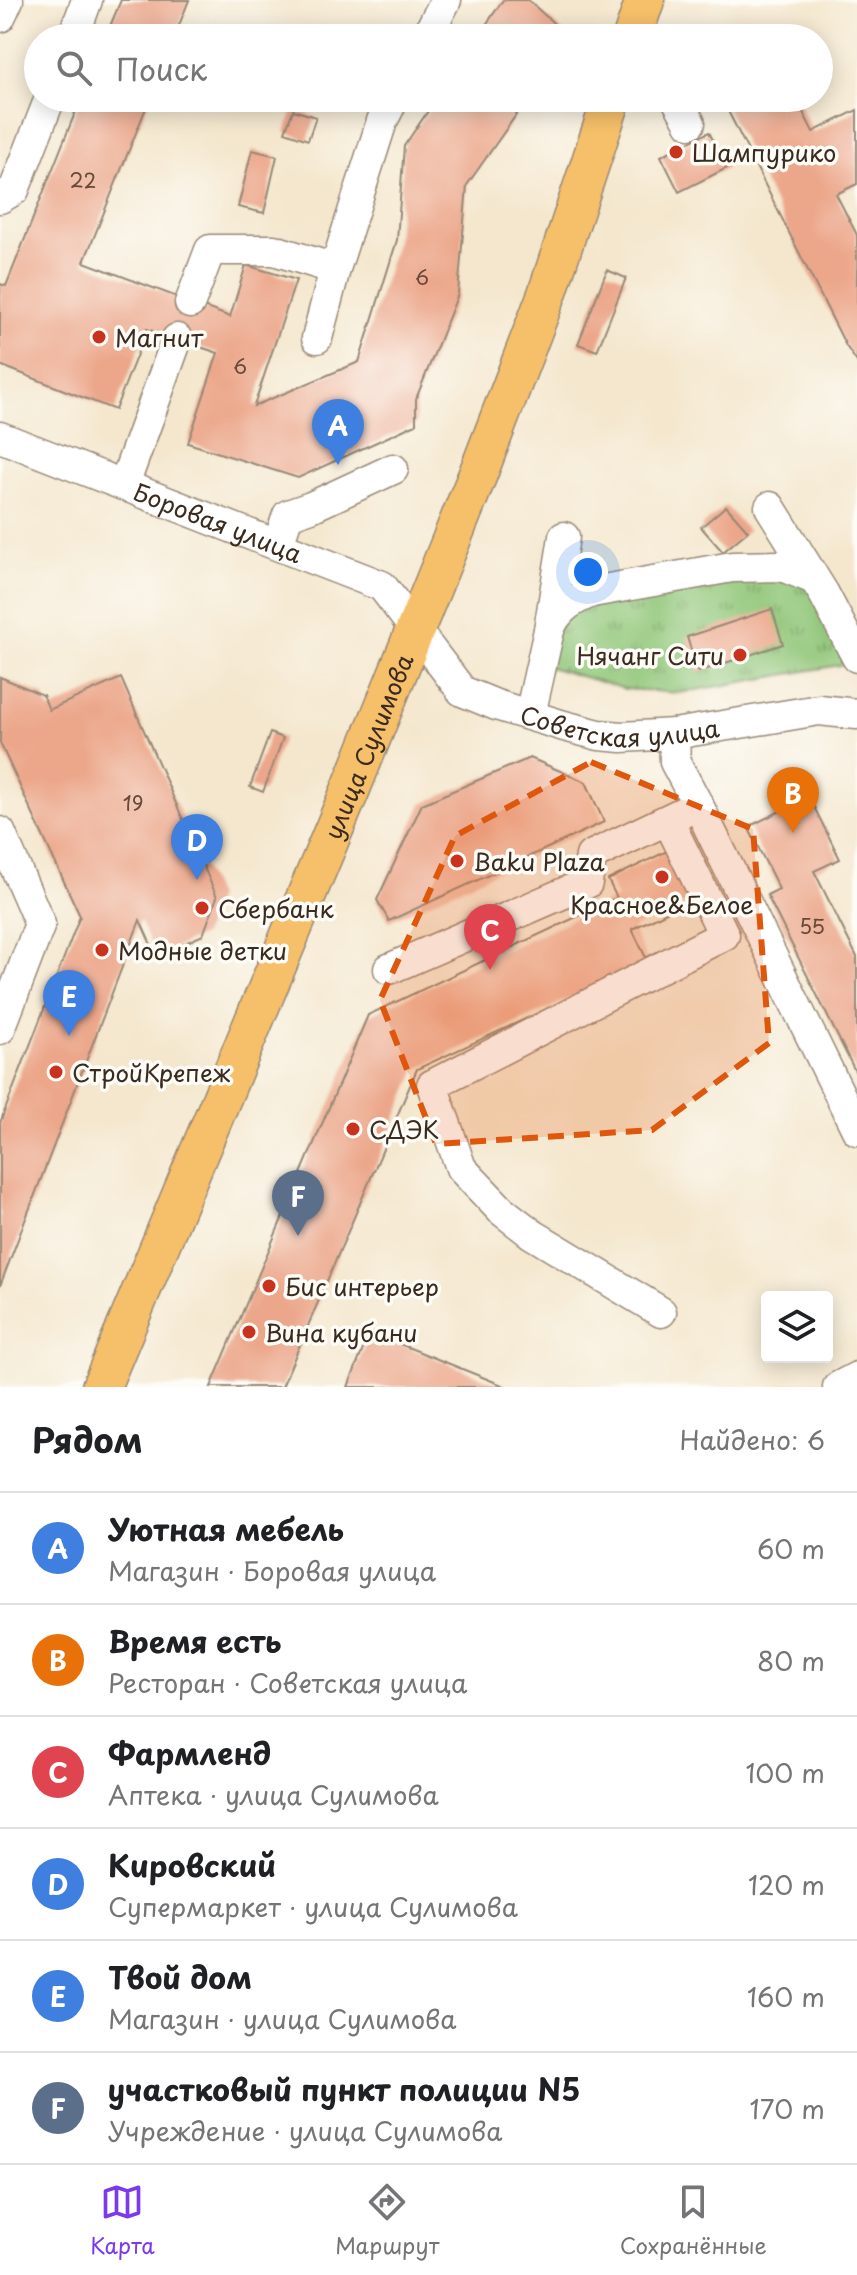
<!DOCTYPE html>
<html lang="ru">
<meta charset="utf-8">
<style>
body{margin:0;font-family:"Playpen Sans",sans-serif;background:#f6f6f6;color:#202124}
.controls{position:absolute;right:24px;bottom:24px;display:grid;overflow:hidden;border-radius:8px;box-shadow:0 4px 20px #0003}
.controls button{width:72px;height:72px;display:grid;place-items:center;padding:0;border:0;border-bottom:2px solid #e0e0e0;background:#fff;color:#202124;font:40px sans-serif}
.you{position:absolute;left:588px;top:572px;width:28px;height:28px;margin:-20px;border:6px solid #fff;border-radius:50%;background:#1a73e8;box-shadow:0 0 0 12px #1a73e833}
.badge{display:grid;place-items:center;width:52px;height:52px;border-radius:50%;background:#7c3aed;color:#fff;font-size:26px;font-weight:700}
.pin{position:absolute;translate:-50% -66px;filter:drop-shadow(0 2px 4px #0008)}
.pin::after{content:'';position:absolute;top:42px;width:28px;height:24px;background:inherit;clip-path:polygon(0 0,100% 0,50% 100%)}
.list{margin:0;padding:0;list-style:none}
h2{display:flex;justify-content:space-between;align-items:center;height:104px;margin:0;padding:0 32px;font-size:34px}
h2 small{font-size:26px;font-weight:400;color:#757577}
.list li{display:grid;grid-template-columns:52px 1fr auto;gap:24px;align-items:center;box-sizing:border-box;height:112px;padding:0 32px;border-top:2px solid #e0e0e0}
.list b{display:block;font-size:30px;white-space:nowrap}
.list p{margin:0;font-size:26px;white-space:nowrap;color:#757577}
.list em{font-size:26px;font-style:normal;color:#757577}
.icon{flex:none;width:44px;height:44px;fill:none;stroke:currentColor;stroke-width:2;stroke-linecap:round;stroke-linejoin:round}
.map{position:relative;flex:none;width:857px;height:1387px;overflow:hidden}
.search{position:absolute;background:#fff;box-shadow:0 4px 20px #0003;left:24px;right:24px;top:24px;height:88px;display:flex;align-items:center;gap:20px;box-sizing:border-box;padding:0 28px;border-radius:44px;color:#757577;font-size:30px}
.sheet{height:776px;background:#fff}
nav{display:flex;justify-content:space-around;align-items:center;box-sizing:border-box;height:112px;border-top:2px solid #e0e0e0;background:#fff;font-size:22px;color:#757577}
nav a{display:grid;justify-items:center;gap:4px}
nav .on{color:#7c3aed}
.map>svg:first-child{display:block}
.grass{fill:url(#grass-tufts);stroke:#66784b;stroke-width:2}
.building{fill:#eca78b}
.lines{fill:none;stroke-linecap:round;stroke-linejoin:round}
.minor-casing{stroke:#988876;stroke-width:33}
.major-casing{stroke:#988876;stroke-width:41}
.minor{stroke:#fff;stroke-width:30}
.major{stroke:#f6c06b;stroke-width:38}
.marked{fill:#df570d;fill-opacity:0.2;stroke:#df570d;stroke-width:6;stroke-dasharray:16 10;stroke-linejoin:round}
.poi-dot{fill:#c8321e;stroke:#fdfcf7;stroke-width:3}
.labels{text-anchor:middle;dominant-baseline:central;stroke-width:7;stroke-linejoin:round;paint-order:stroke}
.number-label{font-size:20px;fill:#674939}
.poi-label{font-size:24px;fill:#3b2a1e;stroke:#fdfcf7;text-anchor:start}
.street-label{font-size:24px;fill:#3b2a1e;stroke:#fdfcf7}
</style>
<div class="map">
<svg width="857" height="1387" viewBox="0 0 857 1387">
<defs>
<pattern id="grass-tufts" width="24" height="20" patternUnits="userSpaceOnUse" patternTransform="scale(2)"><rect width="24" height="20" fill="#90c678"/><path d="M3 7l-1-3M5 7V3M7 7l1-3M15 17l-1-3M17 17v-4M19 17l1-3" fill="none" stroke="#77a162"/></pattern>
</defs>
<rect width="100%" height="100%" fill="#fdfcf7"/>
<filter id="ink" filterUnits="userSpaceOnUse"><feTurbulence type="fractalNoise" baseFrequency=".0125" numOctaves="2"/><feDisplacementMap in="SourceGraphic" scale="16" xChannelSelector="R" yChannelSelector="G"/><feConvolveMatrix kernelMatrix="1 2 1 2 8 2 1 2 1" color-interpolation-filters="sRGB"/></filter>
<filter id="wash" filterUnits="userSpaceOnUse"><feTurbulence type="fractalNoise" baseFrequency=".006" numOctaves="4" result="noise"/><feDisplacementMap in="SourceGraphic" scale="32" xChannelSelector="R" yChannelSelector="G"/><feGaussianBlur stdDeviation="1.8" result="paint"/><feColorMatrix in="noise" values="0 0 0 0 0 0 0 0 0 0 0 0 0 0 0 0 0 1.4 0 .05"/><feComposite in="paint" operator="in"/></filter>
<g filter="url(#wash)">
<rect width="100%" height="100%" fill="#f4e7ce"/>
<polygon class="grass" points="797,570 857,662 679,693 625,689 542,665 563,608"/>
<g id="blocks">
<g class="building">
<polygon points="121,0 189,0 174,38 105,38"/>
<polygon points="503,0 528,0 570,38 477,38"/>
<polygon points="81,98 150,98 84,262 230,317 246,265 296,280 254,406 359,362 397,240 404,146 437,98 528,98 467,185 458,294 416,399 416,424 298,478 188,443 218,353 147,329 115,410 0,365 0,284 6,286"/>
<polygon points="738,98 796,98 813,132 857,110 857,184 836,194 857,235 857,362 846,346 725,105"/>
<polygon points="293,110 316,117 308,140 285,132"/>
<polygon points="709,132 727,168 679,192 661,156"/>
<polygon points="252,150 277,156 264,213 238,207"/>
<polygon points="607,270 626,278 597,351 578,344"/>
<polygon points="726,506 748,531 723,552 701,527"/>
<polygon points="772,609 783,644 698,672 687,637"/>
<polygon points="0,677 43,695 49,710 121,678 217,897 203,935 156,956 140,920 0,1286 0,1123 80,916 0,743"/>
<polygon points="270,733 283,738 263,792 250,787"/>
<polygon points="530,758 586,782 604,822 389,921 377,900 422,804"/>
<polygon points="809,797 840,859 814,871 857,957 857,1075 767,895 779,889 748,827"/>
<polygon points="669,850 693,899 632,929 648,962 417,1069 282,1387 211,1387 368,1015 617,898 608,880"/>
<polygon points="370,1332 507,1387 348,1387"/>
</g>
</g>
</g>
<g filter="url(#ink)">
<use href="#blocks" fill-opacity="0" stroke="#988876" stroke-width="2"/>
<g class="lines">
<defs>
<g id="minor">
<polyline points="0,17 8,0"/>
<polyline points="73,38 87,0"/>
<polyline points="426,38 446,0"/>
<polyline points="676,98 690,123"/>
<polyline points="0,198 14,190 50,98"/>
<polyline points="190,303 210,250 274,250 335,269 382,121 394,98"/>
<polyline points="317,338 335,269"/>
<path id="s1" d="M 0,437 L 382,586 L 462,691 L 496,705 L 564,726 L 599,735 L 622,737 L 674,734 L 819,710 L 857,714"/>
<polyline points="124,485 177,339"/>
<polyline points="770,507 824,594 857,657"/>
<polyline points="278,544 288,515 311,507 393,469"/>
<path d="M 549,630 C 557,609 572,600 592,592 L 732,567 L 782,566 L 812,578"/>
<polyline points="530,715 549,630 564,537"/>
<polyline points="674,734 675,762 698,805"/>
<polyline points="0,832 40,924 0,1029"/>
<polyline points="389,969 587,883 591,856 698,805 857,1130"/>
<polyline points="661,1312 532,1234 501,1210 461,1168 432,1085 724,935 668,820"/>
<polyline points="838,1387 857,1377"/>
</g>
<g id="major">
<polyline points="632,38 645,0"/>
<path id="s2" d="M 101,1387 L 350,791 L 478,474 L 547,294 L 612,98"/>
</g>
</defs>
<use href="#minor" class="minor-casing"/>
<use href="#major" class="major-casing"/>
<use href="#minor" class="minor"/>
<use href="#major" class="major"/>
</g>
</g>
<path class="marked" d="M 591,762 L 753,829 L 769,1043 L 652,1130 L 436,1144 L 380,1000 L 455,836 Z"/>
<g class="poi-dot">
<circle cx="676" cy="152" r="8"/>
<circle cx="99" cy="337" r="8"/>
<circle cx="740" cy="655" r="8"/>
<circle cx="457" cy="861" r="8"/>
<circle cx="662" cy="877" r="8"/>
<circle cx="202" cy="908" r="8"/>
<circle cx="102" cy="950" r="8"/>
<circle cx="56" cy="1072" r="8"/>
<circle cx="353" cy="1129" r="8"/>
<circle cx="269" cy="1286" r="8"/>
<circle cx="249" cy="1332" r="8"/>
</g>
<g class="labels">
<g class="number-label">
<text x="83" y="180">22</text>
<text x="422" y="277">6</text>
<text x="240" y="366">6</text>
<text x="133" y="803">19</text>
<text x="812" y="926">55</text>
</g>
<g class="poi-label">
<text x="692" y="152">Шампурико</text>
<text x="115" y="337">Магнит</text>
<text x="724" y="655" text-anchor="end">Нячанг Сити</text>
<text x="473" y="861">Baku Plaza</text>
<text x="662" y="904" text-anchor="middle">Красное&amp;Белое</text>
<text x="218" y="908">Сбербанк</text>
<text x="118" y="950">Модные детки</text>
<text x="72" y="1072">СтройКрепеж</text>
<text x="369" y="1129">СДЭК</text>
<text x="285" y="1286">Бис интерьер</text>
<text x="265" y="1332">Вина кубани</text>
</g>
<g class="street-label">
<text stroke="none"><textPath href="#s1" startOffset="234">Боровая улица</textPath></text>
<text stroke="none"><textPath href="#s1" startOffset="706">Советская улица</textPath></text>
<text stroke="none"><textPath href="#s2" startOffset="694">улица Сулимова</textPath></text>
</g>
</g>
</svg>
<div class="controls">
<button><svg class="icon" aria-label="layers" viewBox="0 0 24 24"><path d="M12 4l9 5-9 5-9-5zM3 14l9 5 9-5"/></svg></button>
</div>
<div class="you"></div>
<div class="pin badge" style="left:338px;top:465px;background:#3f7fe0">A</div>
<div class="pin badge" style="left:793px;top:833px;background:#e8710a">B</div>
<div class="pin badge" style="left:490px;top:970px;background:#e0444e">C</div>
<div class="pin badge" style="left:197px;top:880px;background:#3f7fe0">D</div>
<div class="pin badge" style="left:69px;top:1036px;background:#3f7fe0">E</div>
<div class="pin badge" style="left:298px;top:1236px;background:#5c6f8a">F</div>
<div class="search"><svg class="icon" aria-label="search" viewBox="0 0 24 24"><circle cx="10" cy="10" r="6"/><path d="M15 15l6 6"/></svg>Поиск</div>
</div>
<section class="sheet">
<h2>Рядом<small>Найдено: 6</small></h2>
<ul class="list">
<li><span class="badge" style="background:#3f7fe0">A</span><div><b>Уютная мебель</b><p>Магазин · Боровая улица</p></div><em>60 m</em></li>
<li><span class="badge" style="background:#e8710a">B</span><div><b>Время есть</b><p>Ресторан · Советская улица</p></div><em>80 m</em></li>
<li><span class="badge" style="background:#e0444e">C</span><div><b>Фармленд</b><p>Аптека · улица Сулимова</p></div><em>100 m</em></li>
<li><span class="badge" style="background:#3f7fe0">D</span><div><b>Кировский</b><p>Супермаркет · улица Сулимова</p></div><em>120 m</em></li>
<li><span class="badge" style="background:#3f7fe0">E</span><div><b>Твой дом</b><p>Магазин · улица Сулимова</p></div><em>160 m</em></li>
<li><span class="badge" style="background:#5c6f8a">F</span><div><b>участковый пункт полиции N5</b><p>Учреждение · улица Сулимова</p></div><em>170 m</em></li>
</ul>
</section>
<nav>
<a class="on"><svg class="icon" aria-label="map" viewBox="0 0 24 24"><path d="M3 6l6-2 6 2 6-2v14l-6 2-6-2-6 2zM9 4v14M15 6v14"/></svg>Карта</a>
<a><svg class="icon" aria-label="directions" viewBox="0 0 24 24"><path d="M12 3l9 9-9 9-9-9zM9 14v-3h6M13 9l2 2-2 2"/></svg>Маршрут</a>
<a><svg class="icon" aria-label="saved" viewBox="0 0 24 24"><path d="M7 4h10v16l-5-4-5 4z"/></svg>Сохранённые</a>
</nav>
